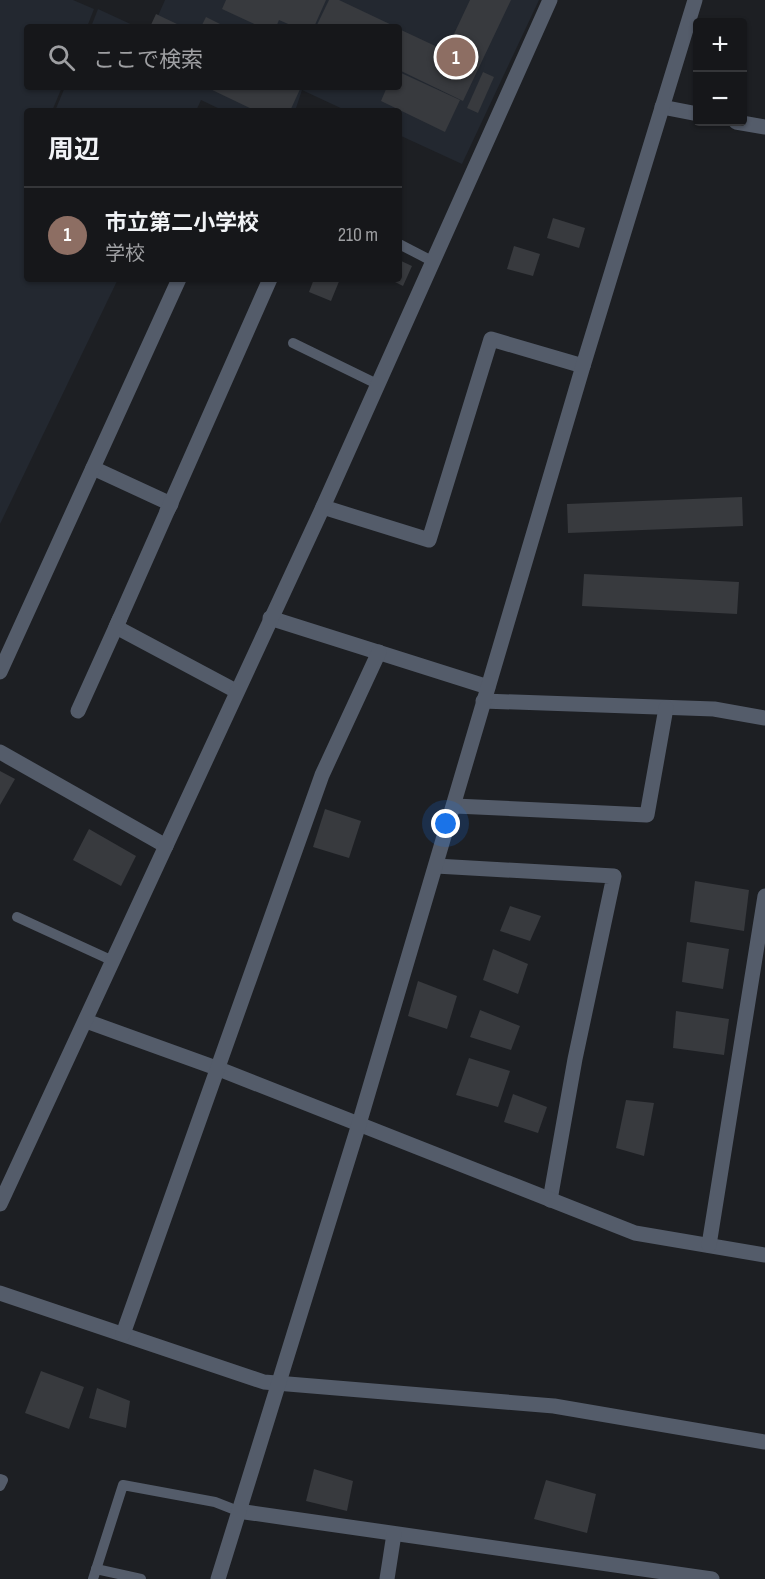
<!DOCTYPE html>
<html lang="ja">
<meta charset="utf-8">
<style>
body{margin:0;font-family:"Sofia Sans Condensed","Noto Sans JP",sans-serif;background:#1f2023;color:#f1f3f6}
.controls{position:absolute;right:18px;top:18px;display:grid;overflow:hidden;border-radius:6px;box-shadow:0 2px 4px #0004}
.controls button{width:54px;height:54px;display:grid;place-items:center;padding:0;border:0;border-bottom:2px solid #353639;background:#16171a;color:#f1f3f6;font:30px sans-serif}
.you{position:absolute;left:446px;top:824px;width:21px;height:21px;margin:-15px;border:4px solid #fff;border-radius:50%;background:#1a73e8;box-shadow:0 0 0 9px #1a73e833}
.badge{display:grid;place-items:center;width:39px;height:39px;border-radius:50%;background:#ea580c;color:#fff;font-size:20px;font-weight:700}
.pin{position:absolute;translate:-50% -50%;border:3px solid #fff;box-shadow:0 2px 6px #0006}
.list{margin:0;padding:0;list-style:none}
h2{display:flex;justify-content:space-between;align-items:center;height:78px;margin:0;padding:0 24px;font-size:26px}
h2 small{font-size:20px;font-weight:400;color:#9e9fa2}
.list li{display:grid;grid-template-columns:39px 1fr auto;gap:18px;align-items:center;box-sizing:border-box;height:96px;padding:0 24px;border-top:2px solid #353639}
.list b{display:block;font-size:22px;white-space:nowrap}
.list p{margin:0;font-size:20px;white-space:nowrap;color:#9e9fa2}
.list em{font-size:20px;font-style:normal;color:#9e9fa2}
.icon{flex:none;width:33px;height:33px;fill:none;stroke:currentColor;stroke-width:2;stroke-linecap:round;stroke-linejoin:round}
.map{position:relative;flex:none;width:765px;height:1579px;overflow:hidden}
.search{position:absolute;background:#16171a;box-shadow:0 2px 4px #0004;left:24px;top:24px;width:378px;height:66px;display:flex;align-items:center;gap:15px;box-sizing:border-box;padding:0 21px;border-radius:6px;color:#9e9fa2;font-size:22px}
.panel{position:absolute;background:#16171a;box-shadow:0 2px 4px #0004;left:24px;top:108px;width:378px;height:174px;border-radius:6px}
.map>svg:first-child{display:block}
.built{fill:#232830}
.building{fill:#383a3e}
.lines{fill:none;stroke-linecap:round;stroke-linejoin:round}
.lane{stroke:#545c6a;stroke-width:10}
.street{stroke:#545c6a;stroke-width:15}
</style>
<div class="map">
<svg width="765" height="1579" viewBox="0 0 765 1579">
<rect width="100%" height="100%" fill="#1d1f23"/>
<g class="built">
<polygon points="0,0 73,0 94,9 87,27 27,27 27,87 62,87 52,111 27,111 27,279 118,279 0,524"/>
<polygon points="165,0 539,0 462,164 399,135 399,111 347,111 302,90 295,111 224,111 201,100 196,111 55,111 65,87 399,87 399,27 153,27"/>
<polygon points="98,9 137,27 91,27"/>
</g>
<g class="building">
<polygon points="226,0 326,0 314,27 295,27 279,20 276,27 261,27 222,9"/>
<polygon points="329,0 339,0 396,27 316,27"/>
<polygon points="470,0 511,0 463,101 399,70 399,29 446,51"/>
<polygon points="156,14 177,24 176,27 150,27"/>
<polygon points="206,17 226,27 201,27"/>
<polygon points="399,72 460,100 445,132 381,101 387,87 399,87"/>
<polygon points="483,72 494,77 478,113 467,108"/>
<polygon points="206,87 301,87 290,111 256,111"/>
<polygon points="553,218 585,228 579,248 547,238"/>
<polygon points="514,246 540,254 533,276 507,269"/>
<polygon points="399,260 412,266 403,286 389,279 399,279"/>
<polygon points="314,279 340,279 331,301 309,292"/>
<polygon points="742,497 743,526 568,533 567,504"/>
<polygon points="584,574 739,582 737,614 582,606"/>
<polygon points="0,771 15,779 0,805"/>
<polygon points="325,809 361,821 349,858 313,847"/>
<polygon points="89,829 136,856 121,886 73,860"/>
<polygon points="695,881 749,890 744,931 690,922"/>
<polygon points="510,906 541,916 530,941 500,931"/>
<polygon points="687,942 729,949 723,989 682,982"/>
<polygon points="493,949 528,964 518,994 483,980"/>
<polygon points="418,981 457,996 447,1029 408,1016"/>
<polygon points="480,1010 520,1026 511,1050 470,1037"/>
<polygon points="676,1011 729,1019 724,1055 673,1048"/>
<polygon points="469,1058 510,1071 498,1107 456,1095"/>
<polygon points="513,1094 547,1107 538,1133 504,1122"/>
<polygon points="626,1100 654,1103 644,1156 616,1148"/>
<polygon points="41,1371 84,1387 69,1429 25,1413"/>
<polygon points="97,1388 130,1401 126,1428 89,1418"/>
<polygon points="314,1469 353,1481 347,1511 306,1501"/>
<polygon points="546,1480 596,1494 587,1533 534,1519"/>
</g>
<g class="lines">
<g class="lane">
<polyline points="399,244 432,261"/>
<polyline points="293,343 377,384"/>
<polyline points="17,917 113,961"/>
<polyline points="0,1479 3,1480 0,1486"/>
<polyline points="96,1569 141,1579"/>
<polyline points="93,1579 123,1485 215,1502 238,1511"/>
</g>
<g class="street">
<polyline points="662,107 698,114"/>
<polyline points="736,122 765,127"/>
<polyline points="93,468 171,504 167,511"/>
<polyline points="323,507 429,540 491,339 583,366"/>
<polyline points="270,618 488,687"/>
<polyline points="0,672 179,279"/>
<polyline points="236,691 116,627 270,279"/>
<polyline points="483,701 714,709 765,718"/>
<polyline points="78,711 120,618"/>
<polyline points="0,752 166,846"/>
<polyline points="455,806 647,815 666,708"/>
<polyline points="436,866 614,876 575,1059 550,1200"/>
<polyline points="86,1021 219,1069 635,1233 765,1255"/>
<polyline points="0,1204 323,507 550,0"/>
<polyline points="709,1245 765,896"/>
<polyline points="0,1293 264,1382 554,1406 765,1442"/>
<polyline points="123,1334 322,775 379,652"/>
<polyline points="238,1511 712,1579"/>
<polyline points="218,1579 359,1124 583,366 695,0"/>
<polyline points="387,1579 394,1534"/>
</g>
</g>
</svg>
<div class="controls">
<button>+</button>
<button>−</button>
</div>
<div class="you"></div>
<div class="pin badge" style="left:456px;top:57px;background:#8d6e63">1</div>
<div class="search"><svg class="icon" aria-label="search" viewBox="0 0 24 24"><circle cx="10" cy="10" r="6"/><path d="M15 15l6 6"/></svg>ここで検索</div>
<section class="panel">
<h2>周辺<small></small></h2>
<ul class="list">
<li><span class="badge" style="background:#8d6e63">1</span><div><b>市立第二小学校</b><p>学校</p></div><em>210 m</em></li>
</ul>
</section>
</div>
